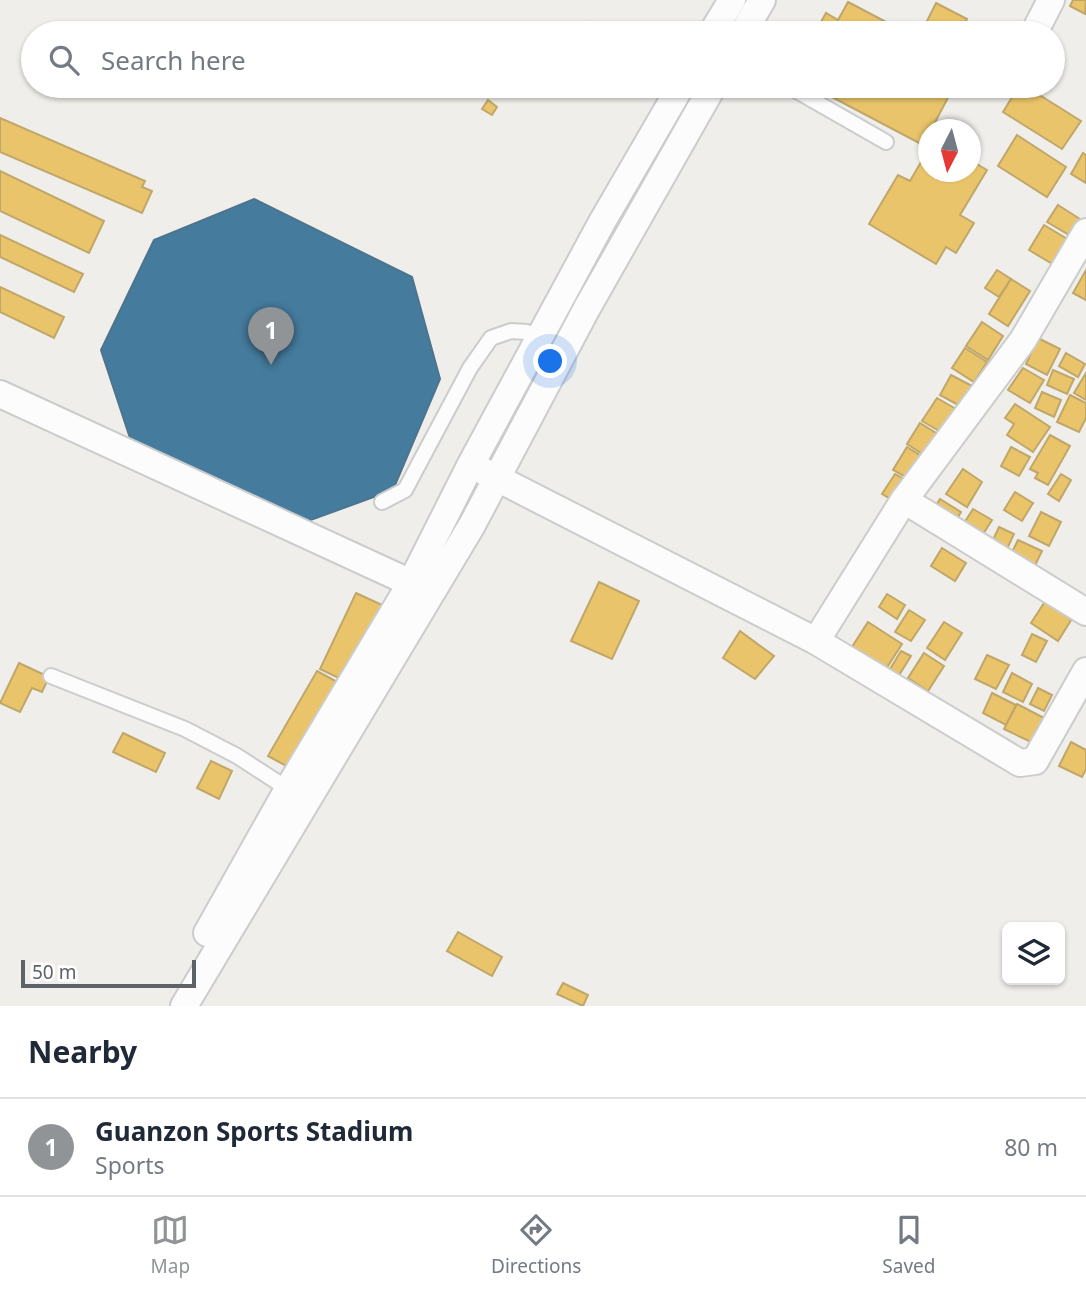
<!DOCTYPE html>
<style>
body{margin:0;font-family:"Noto Sans",sans-serif;background:#f2f2f3;color:#1f2937}
.controls{position:absolute;right:21px;bottom:21px;display:grid;overflow:hidden;border-radius:10px;box-shadow:0 2px 5px #0004}
.controls button{width:63px;height:63px;display:grid;place-items:center;padding:0;border:0;border-bottom:2px solid #e0e1e3;background:#fff;color:#1f2937;font:35px sans-serif}
.compass{position:absolute;left:918px;top:119px;width:63px;height:63px;border-radius:50%;background:#fff;box-shadow:0 2px 5px #0004;rotate:186deg}
.scale{position:absolute;left:21px;bottom:18px;width:175px;box-sizing:border-box;padding-left:7px;border:4px solid #5f6368;border-top:0;font-size:19px;line-height:24px;white-space:nowrap;color:#5f6368;-webkit-text-stroke:5px #fff;paint-order:stroke}
.you{position:absolute;left:551px;top:362px;width:24px;height:24px;margin:-18px;border:5px solid #fff;border-radius:50%;background:#1a73e8;box-shadow:0 0 0 10px #1a73e833}
.badge{display:grid;place-items:center;width:46px;height:46px;border-radius:50%;background:#919496;color:#fff;font-size:23px;font-weight:700}
.pin{position:absolute;translate:-50% -58px;filter:drop-shadow(0 2px 4px #0008)}
.pin::after{content:'';position:absolute;top:37px;width:24px;height:21px;background:inherit;clip-path:polygon(0 0,100% 0,50% 100%)}
.list{margin:0;padding:0;list-style:none}
h2{display:flex;justify-content:space-between;align-items:center;height:91px;margin:0;padding:0 28px;font-size:30px}
h2 small{font-size:23px;font-weight:400;color:#747a83}
.list li{display:grid;grid-template-columns:46px 1fr auto;gap:21px;align-items:center;box-sizing:border-box;height:98px;padding:0 28px;border-top:2px solid #e0e1e3}
.list b{display:block;font-size:26px;white-space:nowrap}
.list p{margin:0;font-size:23px;white-space:nowrap;color:#747a83}
.list em{font-size:23px;font-style:normal;color:#747a83}
.icon{flex:none;width:38px;height:38px;fill:none;stroke:currentColor;stroke-width:2;stroke-linecap:round;stroke-linejoin:round}
.map{position:relative;flex:none;width:1086px;height:1006px;overflow:hidden}
.search{position:absolute;background:#fff;box-shadow:0 2px 5px #0004;left:21px;right:21px;top:21px;height:77px;display:flex;align-items:center;gap:18px;box-sizing:border-box;padding:0 24px;border-radius:38px;color:#747a83;font-size:26px}
.sheet{height:189px;background:#fff}
nav{display:flex;justify-content:space-around;align-items:center;box-sizing:border-box;height:98px;border-top:2px solid #e0e1e3;background:#fff;font-size:19px;color:#747a83}
nav a{display:grid;justify-items:center;gap:4px}
nav .on{color:#919496}
.map>svg:first-child{display:block}
.homes{fill:#e9c46a;stroke:#c0a769;stroke-width:2}
.public{fill:#457b9d;stroke:#4d748d;stroke-width:2}
.lines{fill:none;stroke-linecap:round;stroke-linejoin:round}
.lane-casing{stroke:#cbcccc;stroke-width:18}
.street-casing{stroke:#cbcccc;stroke-width:30}
.lane{stroke:#fdfcfc;stroke-width:14}
.street{stroke:#fdfcfc;stroke-width:26}
</style>
<div class="map">
<svg width="1086" height="1006" viewBox="0 0 1086 1006">
<rect width="100%" height="100%" fill="#efeeea"/>
<g class="homes">
<polygon points="1073,0 1086,0 1085,14 1070,6"/>
<polygon points="848,2 907,33 815,33 826,13 838,20"/>
<polygon points="936,3 967,19 960,33 921,33"/>
<polygon points="591,22 603,27 601,33 586,33"/>
<polygon points="811,86 954,86 931,130 928,130 923,145"/>
<polygon points="1019,86 1025,86 1081,121 1062,149 1003,112"/>
<polygon points="488,100 497,107 492,115 482,109"/>
<polygon points="0,118 145,181 142,187 152,191 142,213 0,152"/>
<polygon points="1017,135 1066,167 1047,197 998,166"/>
<polygon points="928,150 928,172 970,172 970,160 987,170 960,215 974,223 956,253 946,247 936,264 869,224 898,175 910,181"/>
<polygon points="1083,153 1086,155 1086,183 1071,174"/>
<polygon points="0,171 104,221 89,253 0,211"/>
<polygon points="1058,205 1080,219 1071,236 1047,222"/>
<polygon points="1044,225 1069,240 1054,265 1029,250"/>
<polygon points="0,235 83,274 74,292 0,257"/>
<polygon points="997,270 1011,279 999,297 985,288"/>
<polygon points="1086,270 1086,300 1073,293"/>
<polygon points="1011,279 1030,291 1008,326 989,314"/>
<polygon points="0,287 64,317 54,338 0,312"/>
<polygon points="982,322 1003,336 988,360 966,346"/>
<polygon points="1038,338 1060,349 1047,375 1026,364"/>
<polygon points="965,348 987,362 974,382 952,368"/>
<polygon points="1066,353 1085,364 1078,377 1059,366"/>
<polygon points="1023,368 1044,380 1030,403 1008,390"/>
<polygon points="1053,370 1074,379 1067,394 1047,385"/>
<polygon points="1086,373 1086,400 1074,393"/>
<polygon points="951,375 972,386 960,406 940,395"/>
<polygon points="1042,392 1061,400 1054,417 1035,408"/>
<polygon points="1070,395 1086,403 1086,418 1079,432 1057,422"/>
<polygon points="937,398 956,409 941,432 922,421"/>
<polygon points="1015,404 1050,427 1033,452 1007,435 1014,424 1005,418"/>
<polygon points="920,423 941,436 927,457 907,444"/>
<polygon points="1050,435 1070,446 1048,485 1035,478 1038,473 1030,469"/>
<polygon points="907,447 926,459 913,481 893,470"/>
<polygon points="1011,447 1030,457 1019,476 1001,466"/>
<polygon points="963,469 982,482 967,507 946,494"/>
<polygon points="895,474 911,483 899,504 882,494"/>
<polygon points="1061,474 1071,480 1059,501 1048,494"/>
<polygon points="1015,492 1033,503 1022,521 1004,510"/>
<polygon points="940,499 961,512 953,525 932,512"/>
<polygon points="973,509 992,520 980,539 961,528"/>
<polygon points="1041,512 1061,522 1049,546 1029,536"/>
<polygon points="999,527 1014,534 1007,549 992,542"/>
<polygon points="1018,540 1042,551 1032,572 1008,560"/>
<polygon points="942,548 966,563 955,581 931,566"/>
<polygon points="599,582 639,601 612,659 571,641"/>
<polygon points="356,593 382,605 345,681 320,669"/>
<polygon points="887,594 905,605 897,619 879,607"/>
<polygon points="1046,600 1073,617 1058,641 1031,623"/>
<polygon points="909,610 925,620 911,641 895,632"/>
<polygon points="868,622 902,644 884,672 850,650"/>
<polygon points="944,622 962,633 945,660 927,648"/>
<polygon points="740,631 774,656 755,679 723,658"/>
<polygon points="1032,634 1047,641 1036,662 1022,655"/>
<polygon points="901,651 911,656 896,680 887,674"/>
<polygon points="924,653 944,666 928,691 908,678"/>
<polygon points="987,655 1009,665 996,689 975,679"/>
<polygon points="19,663 49,677 42,692 32,688 20,712 0,703"/>
<polygon points="317,671 339,683 290,768 268,756"/>
<polygon points="1012,673 1032,684 1023,702 1003,692"/>
<polygon points="1038,688 1052,695 1044,711 1030,704"/>
<polygon points="992,693 1016,705 1006,725 983,713"/>
<polygon points="1017,704 1044,718 1031,742 1004,729"/>
<polygon points="123,733 165,753 156,772 113,752"/>
<polygon points="1071,742 1086,750 1086,769 1082,777 1059,766"/>
<polygon points="211,761 232,771 219,799 197,788"/>
<polygon points="458,932 502,957 492,976 447,951"/>
<polygon points="563,983 588,995 583,1006 557,994"/>
</g>
<polygon class="public" points="254,199 412,277 440,379 393,490 297,525 133,447 101,350 154,240"/>
<g class="lines">
<defs>
<g id="lane">
<polyline points="788,86 886,142"/>
<polyline points="382,502 405,490 470,368 491,338 511,331 527,332 538,340"/>
<polyline points="51,676 185,729 237,756 288,789"/>
</g>
<g id="street">
<polyline points="712,33 732,0"/>
<polyline points="743,33 762,0"/>
<polyline points="1034,33 1051,0"/>
<polyline points="0,394 411,583"/>
<polyline points="485,472 816,641 904,500 1023,340 1086,232"/>
<polyline points="904,500 1086,612"/>
<polyline points="816,641 1020,763 1035,761 1086,671"/>
<polyline points="207,933 288,789 411,583 470,466 602,222 681,86"/>
<polyline points="184,1006 472,525 587,308 713,86"/>
</g>
</defs>
<use href="#lane" class="lane-casing"/>
<use href="#street" class="street-casing"/>
<use href="#lane" class="lane"/>
<use href="#street" class="street"/>
</g>
</svg>
<div class="controls">
<button><svg class="icon" aria-label="layers" viewBox="0 0 24 24"><path d="M12 4l9 5-9 5-9-5zM3 14l9 5 9-5"/></svg></button>
</div>
<svg class="compass" viewBox="-18 -18 36 36"><path d="M0-13l5 13h-10z" fill="#e53935"/><path d="M0 13l5-13h-10z" fill="#747a83"/></svg>
<div class="scale">50 m</div>
<div class="you"></div>
<div class="pin badge" style="left:271px;top:365px">1</div>
<div class="search"><svg class="icon" aria-label="search" viewBox="0 0 24 24"><circle cx="10" cy="10" r="6"/><path d="M15 15l6 6"/></svg>Search here</div>
</div>
<section class="sheet">
<h2>Nearby<small></small></h2>
<ul class="list">
<li><span class="badge">1</span><div><b>Guanzon Sports Stadium</b><p>Sports</p></div><em>80 m</em></li>
</ul>
</section>
<nav>
<a class="on"><svg class="icon" aria-label="map" viewBox="0 0 24 24"><path d="M3 6l6-2 6 2 6-2v14l-6 2-6-2-6 2zM9 4v14M15 6v14"/></svg>Map</a>
<a><svg class="icon" aria-label="directions" viewBox="0 0 24 24"><path d="M12 3l9 9-9 9-9-9zM9 14v-3h6M13 9l2 2-2 2"/></svg>Directions</a>
<a><svg class="icon" aria-label="saved" viewBox="0 0 24 24"><path d="M7 4h10v16l-5-4-5 4z"/></svg>Saved</a>
</nav>
